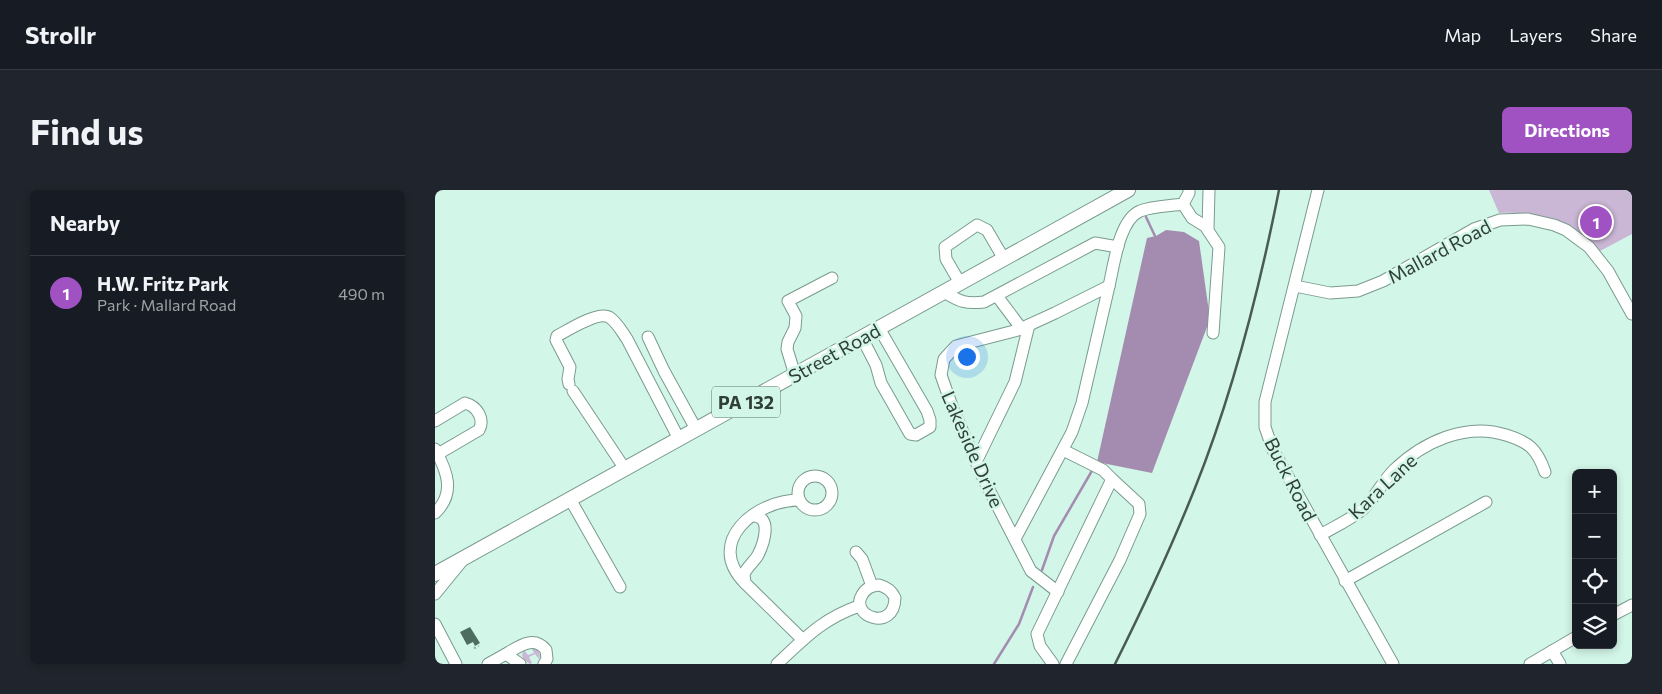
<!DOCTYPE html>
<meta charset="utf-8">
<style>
body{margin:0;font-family:Commissioner,sans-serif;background:#20242c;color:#f1f3f6}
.controls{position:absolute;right:15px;bottom:15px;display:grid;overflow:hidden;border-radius:8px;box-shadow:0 2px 8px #0003}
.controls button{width:45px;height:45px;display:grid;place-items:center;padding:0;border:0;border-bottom:1px solid #363941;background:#171b24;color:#f1f3f6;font:25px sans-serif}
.you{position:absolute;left:531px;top:166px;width:18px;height:18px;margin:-12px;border:4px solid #fff;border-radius:50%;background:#1a73e8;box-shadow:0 0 0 8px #1a73e833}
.badge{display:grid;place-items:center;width:32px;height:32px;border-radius:50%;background:#a052c3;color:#fff;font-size:16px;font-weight:700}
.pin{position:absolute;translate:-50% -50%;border:2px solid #fff;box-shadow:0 1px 5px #0006}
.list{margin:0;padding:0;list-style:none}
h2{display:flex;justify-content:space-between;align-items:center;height:65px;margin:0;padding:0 20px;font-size:21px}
h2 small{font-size:16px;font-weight:400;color:#9ea1a6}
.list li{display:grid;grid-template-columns:32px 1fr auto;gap:15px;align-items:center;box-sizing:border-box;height:75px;padding:0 20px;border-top:1px solid #363941}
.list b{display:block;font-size:19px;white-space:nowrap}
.list p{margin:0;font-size:16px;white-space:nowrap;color:#9ea1a6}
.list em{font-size:16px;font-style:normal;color:#9ea1a6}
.icon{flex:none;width:28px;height:28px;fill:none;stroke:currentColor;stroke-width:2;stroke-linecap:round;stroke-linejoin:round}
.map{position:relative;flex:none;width:1197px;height:474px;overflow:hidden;border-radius:8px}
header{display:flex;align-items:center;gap:30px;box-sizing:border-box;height:70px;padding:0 25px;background:#171b24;border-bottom:1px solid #363941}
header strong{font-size:24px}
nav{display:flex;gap:28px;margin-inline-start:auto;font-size:18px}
.intro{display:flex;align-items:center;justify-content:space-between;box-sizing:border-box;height:120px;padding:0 30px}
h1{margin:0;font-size:35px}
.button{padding:12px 22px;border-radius:8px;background:#a052c3;color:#fff;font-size:18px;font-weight:700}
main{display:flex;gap:30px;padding:0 30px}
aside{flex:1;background:#171b24;border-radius:8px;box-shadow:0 2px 8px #0003}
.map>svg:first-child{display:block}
.green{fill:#cab6d5}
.water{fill:#a48cb0}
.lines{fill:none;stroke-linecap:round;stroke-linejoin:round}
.stream{stroke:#a48cb0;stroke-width:2.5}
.building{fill:#4d6d61}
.minor-casing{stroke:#7a9b8e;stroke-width:13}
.major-casing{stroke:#7a9b8e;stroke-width:16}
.path{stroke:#99b6aa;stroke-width:2;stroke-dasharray:2.5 2.5;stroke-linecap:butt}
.minor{stroke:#fff;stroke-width:11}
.major{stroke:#fff;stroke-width:14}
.rail{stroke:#495b54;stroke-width:2.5}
.labels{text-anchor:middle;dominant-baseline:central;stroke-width:5;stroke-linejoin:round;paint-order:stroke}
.shield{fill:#d2f6e8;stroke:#61766e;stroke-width:1}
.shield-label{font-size:18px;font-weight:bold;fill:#303f39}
.street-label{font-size:19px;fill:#303f39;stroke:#d2f6e8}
</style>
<header>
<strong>Strollr</strong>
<nav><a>Map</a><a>Layers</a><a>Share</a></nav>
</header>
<div class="intro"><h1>Find us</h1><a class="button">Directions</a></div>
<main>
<aside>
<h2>Nearby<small></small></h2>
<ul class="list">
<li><span class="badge">1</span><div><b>H.W. Fritz Park</b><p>Park · Mallard Road</p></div><em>490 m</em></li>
</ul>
</aside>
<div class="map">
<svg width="1197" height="474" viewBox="0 0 1197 474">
<rect width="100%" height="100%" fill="#d2f6e8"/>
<g class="green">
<path d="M 1054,0 L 1197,0 L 1197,44 L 1165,61 C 1135,31 1107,21 1064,23 Z"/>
<path d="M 96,457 L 99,457 C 104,461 106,463 104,469 L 100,464 L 94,467 L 97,473 L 95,474 L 89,470 L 87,465 L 89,460 L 93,465 L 99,463 Z"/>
</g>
<polygon class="water" points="731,40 749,42 764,51 775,129 717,283 662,272 712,48 721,46"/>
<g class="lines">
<g class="stream">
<polyline points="711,27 720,46"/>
<polyline points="607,380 619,346 658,279"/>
<polyline points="559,474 584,434 598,397"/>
</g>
</g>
<polygon class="building" points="35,437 45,453 40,456 38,452 32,455 25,442"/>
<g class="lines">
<defs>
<g id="minor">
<polyline points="883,0 830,212 830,237 838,260 958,474"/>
<polyline points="748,14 757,28 770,36 784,57 778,143"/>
<polyline points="773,39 774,0"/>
<polyline points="525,93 511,69 510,57 542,35 552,40 569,69"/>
<path d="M 674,96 C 679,75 684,30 705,21 C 718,16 735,16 748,14 L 754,3 L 754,0"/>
<polyline points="860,96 895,103 923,101 948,91 1039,39 1065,30 1093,29 1119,35 1131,40 1154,57 1173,81 1197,124"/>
<path d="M 509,102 C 525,112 531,114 549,112 L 660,53 L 683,57"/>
<polyline points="562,106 586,138"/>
<polyline points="213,147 229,181 261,239"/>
<polyline points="427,148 441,175 446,193 475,244 481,245 495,237 495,230 492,221 444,138"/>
<polyline points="360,185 352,159 353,152 360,138 361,126 353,111 397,88"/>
<path d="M 134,194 L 133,189 L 135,177 L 121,150 L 122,146 C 133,140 163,121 174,127 C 182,132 187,142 192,149 L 244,249"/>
<polyline points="138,201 190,279"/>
<path d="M 0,231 L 30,213 C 42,216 50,229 44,240 L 3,264"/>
<path d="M 0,259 C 12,281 21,303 0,323"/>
<polyline points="628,260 668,280 677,289"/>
<polyline points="541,272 580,192 594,135"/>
<circle cx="380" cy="303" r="17"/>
<polyline points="135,309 185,397"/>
<path d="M 317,326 C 338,325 329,353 323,365 C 319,372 312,377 309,384 L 310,393 L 368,450"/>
<path d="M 885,345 C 899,337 915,330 928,319 C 940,308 947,292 959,280 C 988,252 1031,232 1071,245 C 1094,252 1102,259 1110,282"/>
<polyline points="580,349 637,242 647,213 674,96 620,123 583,140 521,156 509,169 506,185 518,219 549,290 596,381 623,402"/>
<polyline points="421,362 427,369 437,396"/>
<polyline points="910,391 1051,312"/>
<path d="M 310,393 C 269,352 321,310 364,310"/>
<path d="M 444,395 C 452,397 457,401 460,408 C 459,443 414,426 427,405 C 431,398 436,396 444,395 Z"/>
<polyline points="0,404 27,371"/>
<polyline points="1178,425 1197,415"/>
<polyline points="0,434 21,474"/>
<polyline points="1117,461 1125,474"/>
<polyline points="53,474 71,464"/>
<path d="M 85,474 L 71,464 C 84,456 99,445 111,460 L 112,469 L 109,474"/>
<path d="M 342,474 C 370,448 387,429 424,416"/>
<polyline points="618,474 605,456 602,444 677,289 704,314 705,324 685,370 631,474"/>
<polyline points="1095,474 1141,447"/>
</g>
<polyline id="major" points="0,384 693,0"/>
</defs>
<use href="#minor" class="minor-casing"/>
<use href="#major" class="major-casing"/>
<polyline class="path" points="39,457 40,458 44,456"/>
<use href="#minor" class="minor"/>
<use href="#major" class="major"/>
<path class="rail" d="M 680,474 C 709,416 736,358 760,298 C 798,203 824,101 844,0"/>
</g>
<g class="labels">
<rect class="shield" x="277" y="196.5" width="68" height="31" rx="4"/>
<g class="shield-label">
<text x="311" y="212">PA 132</text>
</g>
<g class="street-label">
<text transform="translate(1004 61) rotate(-28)">Mallard Road</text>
<text transform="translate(399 163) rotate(-29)">Street Road</text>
<text transform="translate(538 259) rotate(66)">Lakeside Drive</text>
<text transform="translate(856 289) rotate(63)">Buck Road</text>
<text transform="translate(947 296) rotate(-43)">Kara Lane</text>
</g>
</g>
</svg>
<div class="controls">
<button>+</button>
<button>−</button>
<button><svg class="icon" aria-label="locate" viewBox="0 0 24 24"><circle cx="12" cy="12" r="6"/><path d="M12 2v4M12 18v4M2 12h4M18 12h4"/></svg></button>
<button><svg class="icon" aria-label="layers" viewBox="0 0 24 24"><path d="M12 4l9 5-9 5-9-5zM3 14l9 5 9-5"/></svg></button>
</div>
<div class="you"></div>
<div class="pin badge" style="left:1161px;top:32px">1</div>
</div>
</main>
